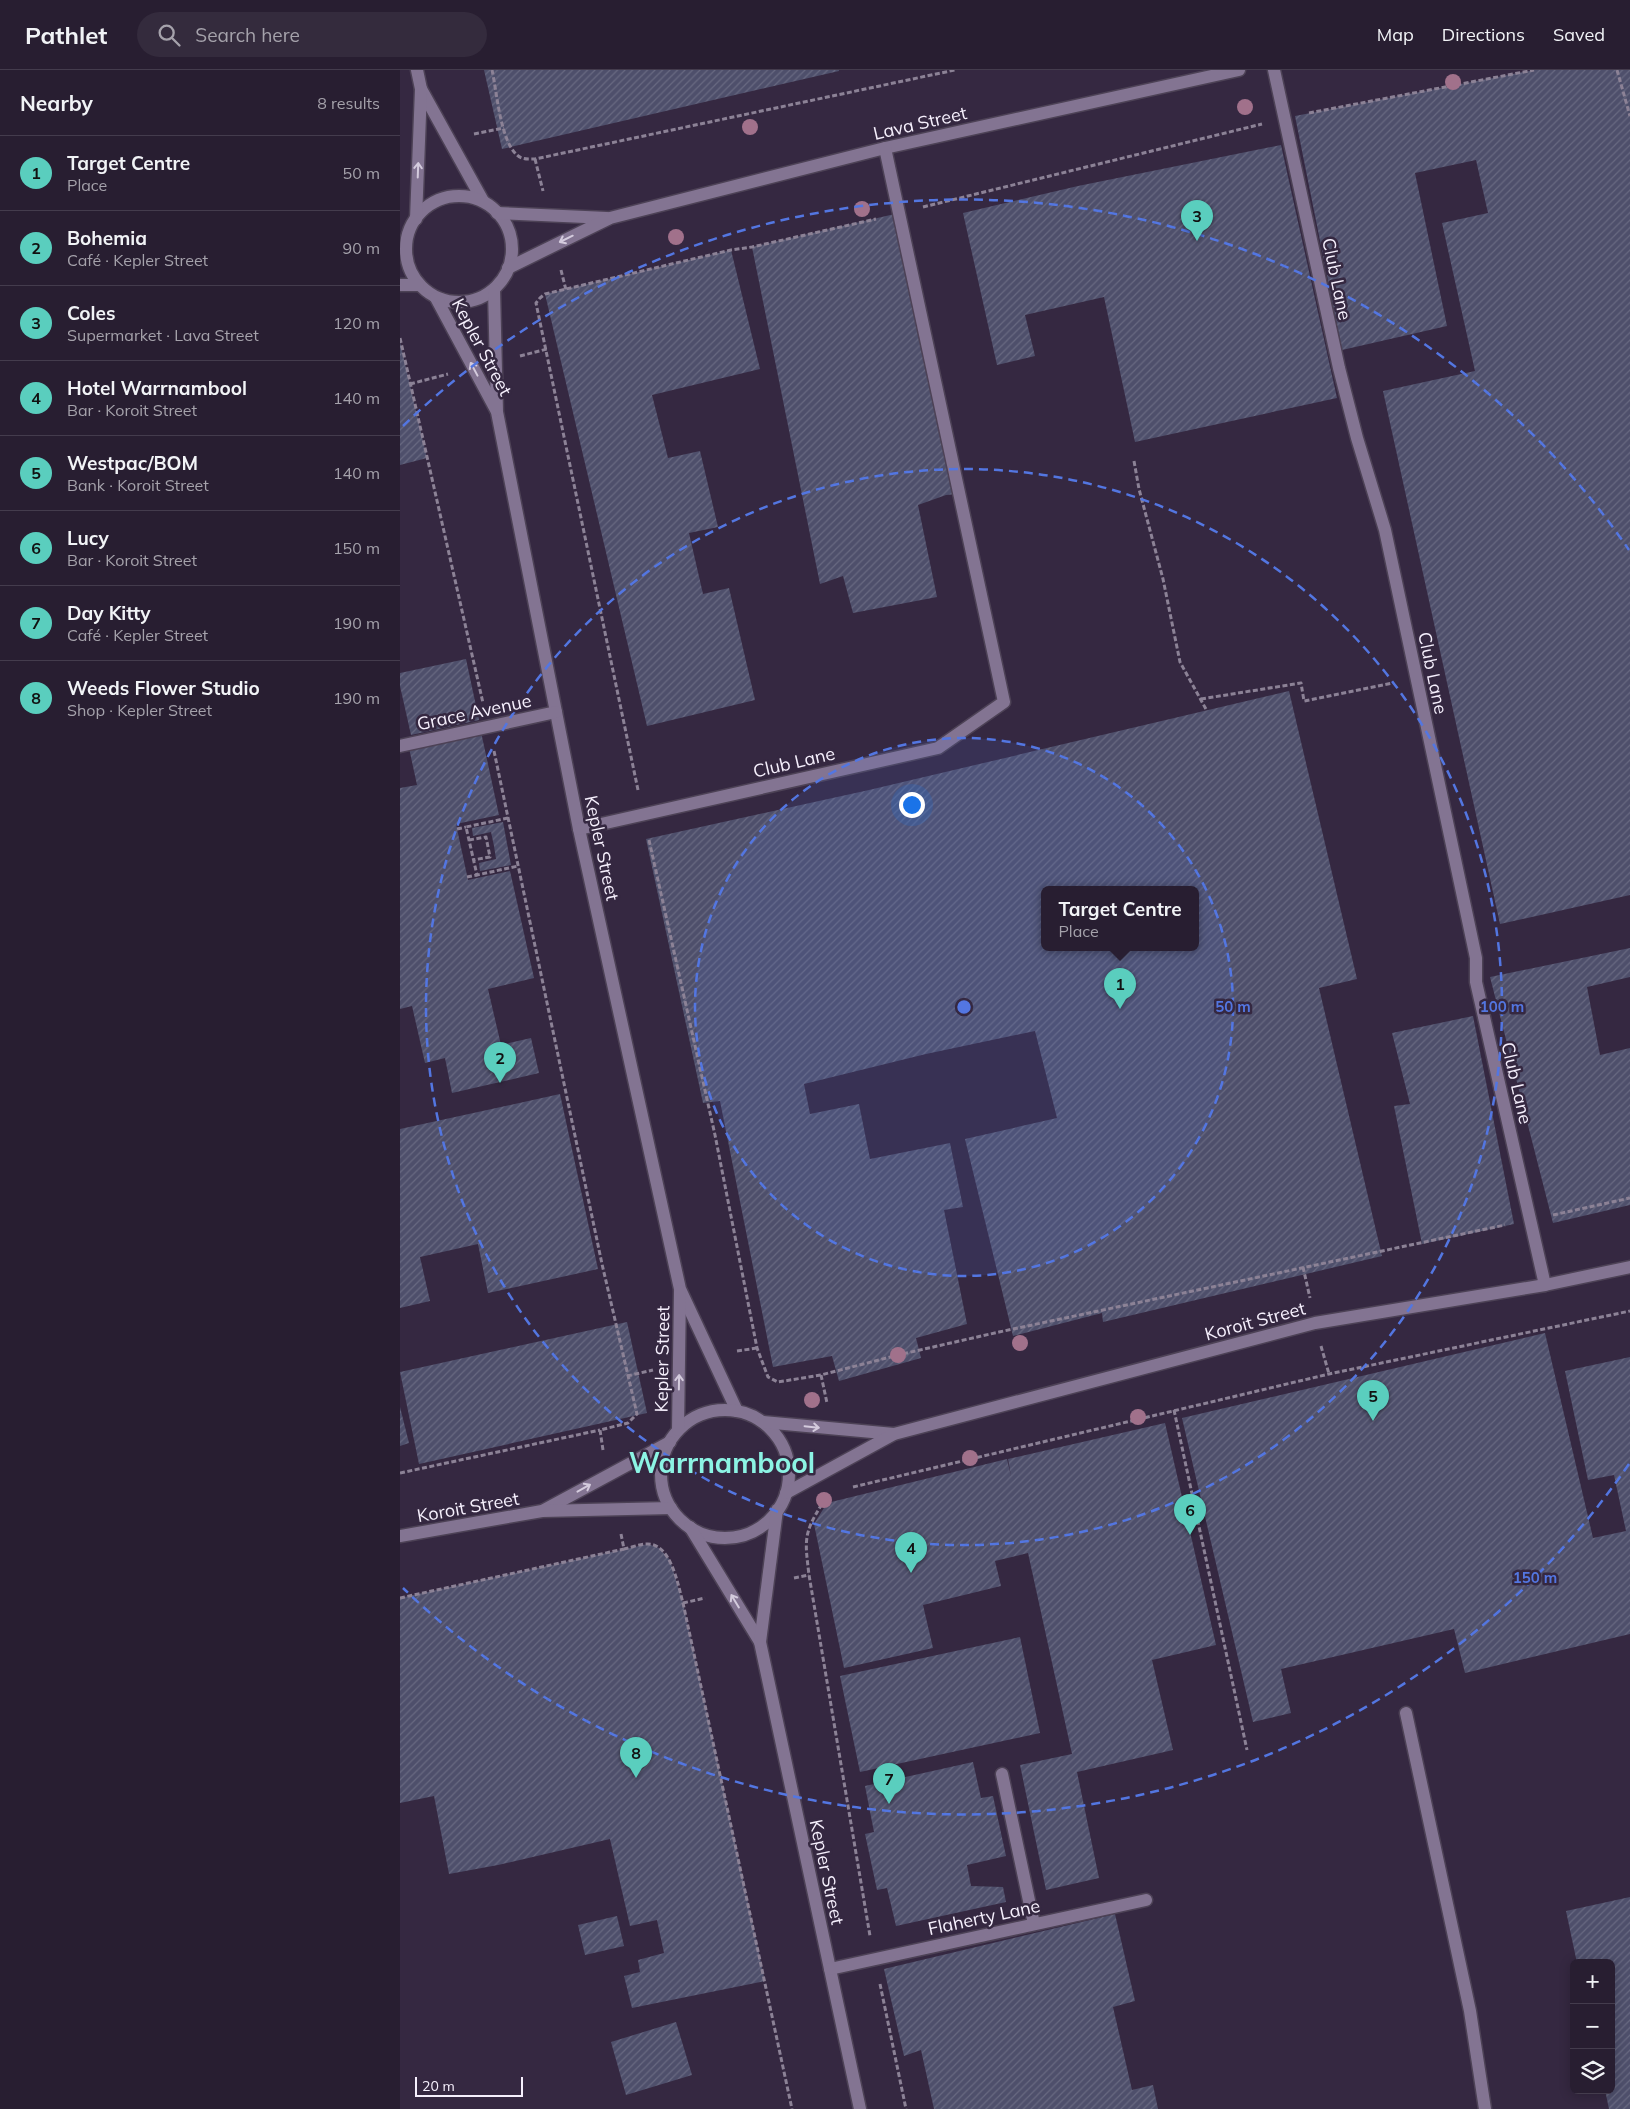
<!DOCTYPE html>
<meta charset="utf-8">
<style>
body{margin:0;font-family:Mulish,sans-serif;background:#342b3d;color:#f1f3f6}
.controls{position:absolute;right:15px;bottom:15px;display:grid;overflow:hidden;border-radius:8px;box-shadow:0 2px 12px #0003}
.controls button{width:45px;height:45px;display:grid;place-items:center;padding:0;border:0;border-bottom:1px solid #443c4d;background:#281e31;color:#f1f3f6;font:25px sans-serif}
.scale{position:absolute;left:15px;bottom:12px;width:108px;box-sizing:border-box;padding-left:5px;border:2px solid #f6f0fd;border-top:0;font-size:14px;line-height:18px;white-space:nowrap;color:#f6f0fd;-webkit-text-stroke:4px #352841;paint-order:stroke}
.you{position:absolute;left:511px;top:734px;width:18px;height:18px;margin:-12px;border:4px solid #fff;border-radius:50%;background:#1a73e8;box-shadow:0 0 0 8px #1a73e833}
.badge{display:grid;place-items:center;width:32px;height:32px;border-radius:50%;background:#5acebe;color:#111;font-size:16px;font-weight:700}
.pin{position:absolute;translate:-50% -41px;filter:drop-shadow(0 1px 2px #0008)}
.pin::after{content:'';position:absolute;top:26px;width:18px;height:15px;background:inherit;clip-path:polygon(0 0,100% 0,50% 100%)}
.popup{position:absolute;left:641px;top:816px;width:158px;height:65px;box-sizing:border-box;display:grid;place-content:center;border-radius:8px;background:#281e31;filter:drop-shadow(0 1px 4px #0005);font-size:16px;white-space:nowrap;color:#a5a2ab}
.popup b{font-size:19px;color:#f1f3f6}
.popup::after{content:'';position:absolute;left:50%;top:100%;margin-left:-10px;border:10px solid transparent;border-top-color:#281e31}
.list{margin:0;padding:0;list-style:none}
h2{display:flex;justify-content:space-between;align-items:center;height:65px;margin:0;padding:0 20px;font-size:21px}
h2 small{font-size:16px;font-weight:400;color:#a5a2ab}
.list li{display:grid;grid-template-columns:32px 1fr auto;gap:15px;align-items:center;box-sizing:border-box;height:75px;padding:0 20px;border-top:1px solid #443c4d}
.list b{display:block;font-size:19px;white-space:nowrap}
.list p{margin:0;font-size:16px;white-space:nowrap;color:#a5a2ab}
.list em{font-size:16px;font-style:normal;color:#a5a2ab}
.icon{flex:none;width:28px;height:28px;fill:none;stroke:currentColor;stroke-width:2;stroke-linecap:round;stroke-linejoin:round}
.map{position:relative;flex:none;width:1230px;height:2039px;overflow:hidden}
header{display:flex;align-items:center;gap:30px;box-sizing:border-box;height:70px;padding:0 25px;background:#281e31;border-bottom:1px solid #443c4d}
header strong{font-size:24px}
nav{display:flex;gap:28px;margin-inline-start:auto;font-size:18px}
.search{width:350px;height:45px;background:#342b3d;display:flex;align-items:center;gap:12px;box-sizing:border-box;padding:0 18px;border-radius:28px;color:#a5a2ab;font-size:19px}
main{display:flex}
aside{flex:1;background:#281e31}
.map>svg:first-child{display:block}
.building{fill:url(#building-hatch);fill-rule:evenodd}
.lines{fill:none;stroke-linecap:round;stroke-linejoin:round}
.minor-casing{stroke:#4d4256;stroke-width:15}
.path{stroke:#8c8296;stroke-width:3;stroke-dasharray:5 2.5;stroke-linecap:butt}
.minor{stroke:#837492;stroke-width:12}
.tree{fill:#a1718b}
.oneway{stroke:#d4cbdd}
.ring{fill:none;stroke:#5376e1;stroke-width:2.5;stroke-dasharray:9 6}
.labels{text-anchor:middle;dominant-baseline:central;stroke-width:5;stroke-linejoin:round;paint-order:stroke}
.street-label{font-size:18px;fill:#f6f0fd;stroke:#352841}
.town-label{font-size:28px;font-weight:bold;fill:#8cf4e4;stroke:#352841}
.centre{fill:#5376e1;stroke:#352841;stroke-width:2.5}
.ring-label{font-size:15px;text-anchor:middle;font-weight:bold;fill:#5376e1;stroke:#352841;stroke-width:5;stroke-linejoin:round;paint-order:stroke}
</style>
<header>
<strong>Pathlet</strong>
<div class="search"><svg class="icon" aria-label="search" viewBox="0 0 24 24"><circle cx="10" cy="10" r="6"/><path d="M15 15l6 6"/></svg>Search here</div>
<nav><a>Map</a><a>Directions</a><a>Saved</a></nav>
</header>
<main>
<aside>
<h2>Nearby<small>8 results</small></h2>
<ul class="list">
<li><span class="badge">1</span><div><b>Target Centre</b><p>Place</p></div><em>50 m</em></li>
<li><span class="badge">2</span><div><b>Bohemia</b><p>Café · Kepler Street</p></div><em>90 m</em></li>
<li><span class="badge">3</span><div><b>Coles</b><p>Supermarket · Lava Street</p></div><em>120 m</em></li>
<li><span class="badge">4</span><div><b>Hotel Warrnambool</b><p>Bar · Koroit Street</p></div><em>140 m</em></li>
<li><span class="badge">5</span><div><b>Westpac/BOM</b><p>Bank · Koroit Street</p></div><em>140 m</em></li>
<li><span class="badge">6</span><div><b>Lucy</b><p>Bar · Koroit Street</p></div><em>150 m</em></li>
<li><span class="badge">7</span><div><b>Day Kitty</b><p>Café · Kepler Street</p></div><em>190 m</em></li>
<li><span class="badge">8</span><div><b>Weeds Flower Studio</b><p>Shop · Kepler Street</p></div><em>190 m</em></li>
</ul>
</aside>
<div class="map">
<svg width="1230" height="2039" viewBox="0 0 1230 2039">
<defs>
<pattern id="building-hatch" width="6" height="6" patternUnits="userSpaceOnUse" patternTransform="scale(1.25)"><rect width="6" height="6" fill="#4e4f6b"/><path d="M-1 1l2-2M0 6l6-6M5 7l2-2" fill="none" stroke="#686981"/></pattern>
</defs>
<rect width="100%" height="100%" fill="#352841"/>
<g class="building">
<polygon points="84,0 439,0 439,1 102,79"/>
<polygon points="1134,0 1230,0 1230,825 1100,854 983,321 1075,301 1042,153 1088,143 1076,90 1015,103 1047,256 942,280 895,46"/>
<polygon points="881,75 937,328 735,372 704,227 625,245 635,286 597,295 563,143 678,116"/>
<polygon points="499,143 559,424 546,425 518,435 537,527 453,543 443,506 420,514 352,177"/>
<polygon points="331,180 360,299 252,325 268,388 300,381 318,457 289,463 303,524 329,518 355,630 247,656 145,224"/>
<polygon points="0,272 27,388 0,395"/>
<polygon points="66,589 79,650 11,665 0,616 0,603"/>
<path d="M 889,621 L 957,909 L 919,918 L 982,1186 L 703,1252 L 702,1243 L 613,1266 L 565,1069 L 657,1048 L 635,961 L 526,984 L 404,1014 L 410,1044 L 459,1034 L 470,1089 L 550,1073 L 563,1137 L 544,1140 L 567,1254 L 516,1268 L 521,1288 L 439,1311 L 432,1286 L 373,1297 L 320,1031 L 303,1033 L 246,769 L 469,720 ZM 645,820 L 795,820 L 795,878 L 645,878 Z"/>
<polygon points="81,662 99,745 56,754 68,810 110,801 134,908 88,919 101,975 131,968 139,1003 52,1023 45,988 25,993 12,936 0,939 0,718 17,715 9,678"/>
<polygon points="103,752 111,795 80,801 79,793 96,789 94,776 91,762 73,766 72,758"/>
<polygon points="1230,878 1230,907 1187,917 1200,985 1230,978 1230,1135 1153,1153 1090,907"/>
<polygon points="1073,946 1114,1154 1022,1174 994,1036 1010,1034 992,963"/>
<polygon points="160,1024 198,1199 88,1223 78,1174 20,1187 30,1231 0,1238 0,1059"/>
<polygon points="227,1252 247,1343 19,1394 0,1302"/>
<polygon points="1145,1263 1193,1468 1226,1461 1214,1405 1188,1410 1165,1301 1230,1287 1230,1564 1065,1603 1054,1559 881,1599 891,1643 853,1652 782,1348"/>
<polygon points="0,1337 9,1373 0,1376"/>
<polygon points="765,1353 816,1575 752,1590 773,1680 677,1702 699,1808 646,1820 620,1695 672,1684 628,1483 595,1491 601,1516 523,1535 533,1578 444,1598 414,1454 427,1433 607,1389 611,1406 608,1389"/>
<polygon points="248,1474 259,1478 270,1490 283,1533 365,1911 232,1938 224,1906 240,1902 238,1890 264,1883 257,1850 230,1856 210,1769 98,1795 49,1804 34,1726 0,1733 0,1528"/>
<polygon points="620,1567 640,1663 460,1702 440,1606"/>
<polygon points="573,1692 581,1728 593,1726 606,1786 567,1795 571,1816 603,1817 606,1832 496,1856 487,1818 477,1820 465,1764 474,1762 465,1716"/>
<polygon points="1230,1827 1230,2039 1209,2039 1205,2020 1211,2020 1211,1893 1177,1893 1166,1841"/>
<polygon points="715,1844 735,1931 713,1937 732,2020 753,2015 758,2039 534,2039 521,1980 504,1986 484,1899"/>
<polygon points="217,1846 224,1876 185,1885 178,1855"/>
<polygon points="276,1952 292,2005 226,2025 211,1972"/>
</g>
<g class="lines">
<defs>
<g id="minor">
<polyline points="874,0 939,298 957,368 985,460 1076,888 1076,912 1145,1215"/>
<polyline points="21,19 83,131"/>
<circle cx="59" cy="179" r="53"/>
<polyline points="97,143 207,148"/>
<polyline points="16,149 21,19 17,0"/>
<polyline points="108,198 210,148 485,78 839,0"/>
<polyline points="0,215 18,215"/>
<polyline points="94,220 97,342 179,759 280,1219 337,1341"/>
<polyline points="36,228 96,340"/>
<polyline points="0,676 156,642"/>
<polyline points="179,759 538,678 604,632 485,78"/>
<circle cx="325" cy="1404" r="64"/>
<polyline points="363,1352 494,1364"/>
<polyline points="278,1360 280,1221"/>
<polyline points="386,1423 494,1364 915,1253 1145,1215 1230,1197"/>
<polyline points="144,1440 270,1372"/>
<polyline points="290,1457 360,1572 460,2039"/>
<polyline points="0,1466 142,1441 271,1438"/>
<polyline points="360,1572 377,1440"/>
<polyline points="1006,1643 1070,1941 1085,2039"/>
<polyline points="602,1704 634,1854"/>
<polyline points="430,1899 746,1830"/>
</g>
</defs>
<use href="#minor" class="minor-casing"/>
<g class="path">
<path d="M 92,0 C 97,22 100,70 117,85 C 122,90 129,89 135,89 L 555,0"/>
<polyline points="1217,0 1230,46"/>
<polyline points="909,43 1134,0"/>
<polyline points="74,64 104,58"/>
<polyline points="135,89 143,121"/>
<polyline points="523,137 862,54"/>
<polyline points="161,200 166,220"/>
<polyline points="0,268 83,633"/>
<polyline points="120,286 147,279"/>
<polyline points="10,314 48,304"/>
<polyline points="734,391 739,419 763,509 780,592 807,641"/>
<polyline points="801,629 901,613 904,631 993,613"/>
<polyline points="94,681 202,1194 237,1344 228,1353 200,1360 203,1380"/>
<polyline points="238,720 136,233 140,228 145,224 331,180 352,177 476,149"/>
<polyline points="108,748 66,757 77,805 118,796"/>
<polyline points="57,759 66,757"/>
<polyline points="69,770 86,767 90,787 73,790"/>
<polyline points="249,770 315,1065 357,1278 368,1307 378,1312 421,1305 498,1285 599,1262 1105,1155"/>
<polyline points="67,807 77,805"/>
<polyline points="1153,1145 1230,1128"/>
<polyline points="903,1197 910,1228"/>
<polyline points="921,1276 929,1304"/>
<polyline points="337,1281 357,1278"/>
<polyline points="421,1305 427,1333"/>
<polyline points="227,1306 253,1300"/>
<polyline points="774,1340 847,1680"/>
<polyline points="0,1403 200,1360"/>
<polyline points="453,1417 929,1304 1230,1241"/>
<path d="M 422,1434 C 403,1464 405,1471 409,1505 L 470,1866"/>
<path d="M 221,1464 L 224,1479 C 231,1478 239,1474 247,1474 C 271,1473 278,1515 283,1533 L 392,2039"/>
<polyline points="394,1508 409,1505"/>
<polyline points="0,1528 224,1479"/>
<polyline points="283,1533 305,1528"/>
<polyline points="480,1914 506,2039"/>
</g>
<use href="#minor" class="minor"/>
</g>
<g class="tree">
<circle cx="1053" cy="12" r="8"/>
<circle cx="845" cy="37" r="8"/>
<circle cx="350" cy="57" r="8"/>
<circle cx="462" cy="139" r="8"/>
<circle cx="276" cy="167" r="8"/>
<circle cx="620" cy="1273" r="8"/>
<circle cx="498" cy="1285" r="8"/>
<circle cx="412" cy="1330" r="8"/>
<circle cx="738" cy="1347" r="8"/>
<circle cx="570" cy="1388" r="8"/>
<circle cx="424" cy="1430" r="8"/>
</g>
<defs><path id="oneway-shaft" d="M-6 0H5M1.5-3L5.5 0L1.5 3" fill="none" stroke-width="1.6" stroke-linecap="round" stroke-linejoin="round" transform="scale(1.25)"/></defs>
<g class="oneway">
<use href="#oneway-shaft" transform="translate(18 100) rotate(-88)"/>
<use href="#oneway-shaft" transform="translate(166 169) rotate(154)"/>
<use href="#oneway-shaft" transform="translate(74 299) rotate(-118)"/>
<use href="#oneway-shaft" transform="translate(279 1312) rotate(-89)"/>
<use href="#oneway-shaft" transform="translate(412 1357) rotate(6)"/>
<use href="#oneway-shaft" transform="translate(184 1418) rotate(-29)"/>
<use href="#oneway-shaft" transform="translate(335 1531) rotate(-121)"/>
</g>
<circle cx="564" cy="937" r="269" fill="#5376e1" fill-opacity=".12"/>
<g class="ring">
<circle cx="564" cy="937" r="269"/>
<circle cx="564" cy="937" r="538"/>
<path d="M1229 1394A807 807 0 0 1 3 1518M3 356A807 807 0 0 1 1229 480"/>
</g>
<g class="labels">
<g class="street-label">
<text transform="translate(520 53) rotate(-13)">Lava Street</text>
<text transform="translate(937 209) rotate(78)">Club Lane</text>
<text transform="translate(82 277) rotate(62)">Kepler Street</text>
<text transform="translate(1033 603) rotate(78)">Club Lane</text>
<text transform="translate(74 642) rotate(-12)">Grace Avenue</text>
<text transform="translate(394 692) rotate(-13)">Club Lane</text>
<text transform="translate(202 778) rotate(78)">Kepler Street</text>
<text transform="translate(1117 1013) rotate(77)">Club Lane</text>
<text transform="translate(855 1251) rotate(-15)">Koroit Street</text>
<text transform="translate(262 1289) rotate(-89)">Kepler Street</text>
<text transform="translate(68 1437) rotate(-10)">Koroit Street</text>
<text transform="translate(427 1802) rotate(78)">Kepler Street</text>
<text transform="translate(584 1847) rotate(-12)">Flaherty Lane</text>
</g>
<g class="town-label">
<text x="322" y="1392">Warrnambool</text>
</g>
</g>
<circle cx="564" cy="937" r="8" class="centre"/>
<g class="ring-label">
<text x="833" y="942">50 m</text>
<text x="1102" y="942">100 m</text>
<text x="1135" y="1513">150 m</text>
</g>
</svg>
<div class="controls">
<button>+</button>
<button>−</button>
<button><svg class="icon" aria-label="layers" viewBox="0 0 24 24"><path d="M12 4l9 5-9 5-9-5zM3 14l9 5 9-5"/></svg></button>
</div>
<div class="scale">20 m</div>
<div class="you"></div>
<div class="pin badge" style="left:720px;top:939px">1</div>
<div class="popup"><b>Target Centre</b>Place</div>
<div class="pin badge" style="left:100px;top:1013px">2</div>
<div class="pin badge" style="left:797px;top:171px">3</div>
<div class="pin badge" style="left:511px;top:1503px">4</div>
<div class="pin badge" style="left:973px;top:1351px">5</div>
<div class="pin badge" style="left:790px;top:1465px">6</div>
<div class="pin badge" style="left:489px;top:1734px">7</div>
<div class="pin badge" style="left:236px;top:1708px">8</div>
</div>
</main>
